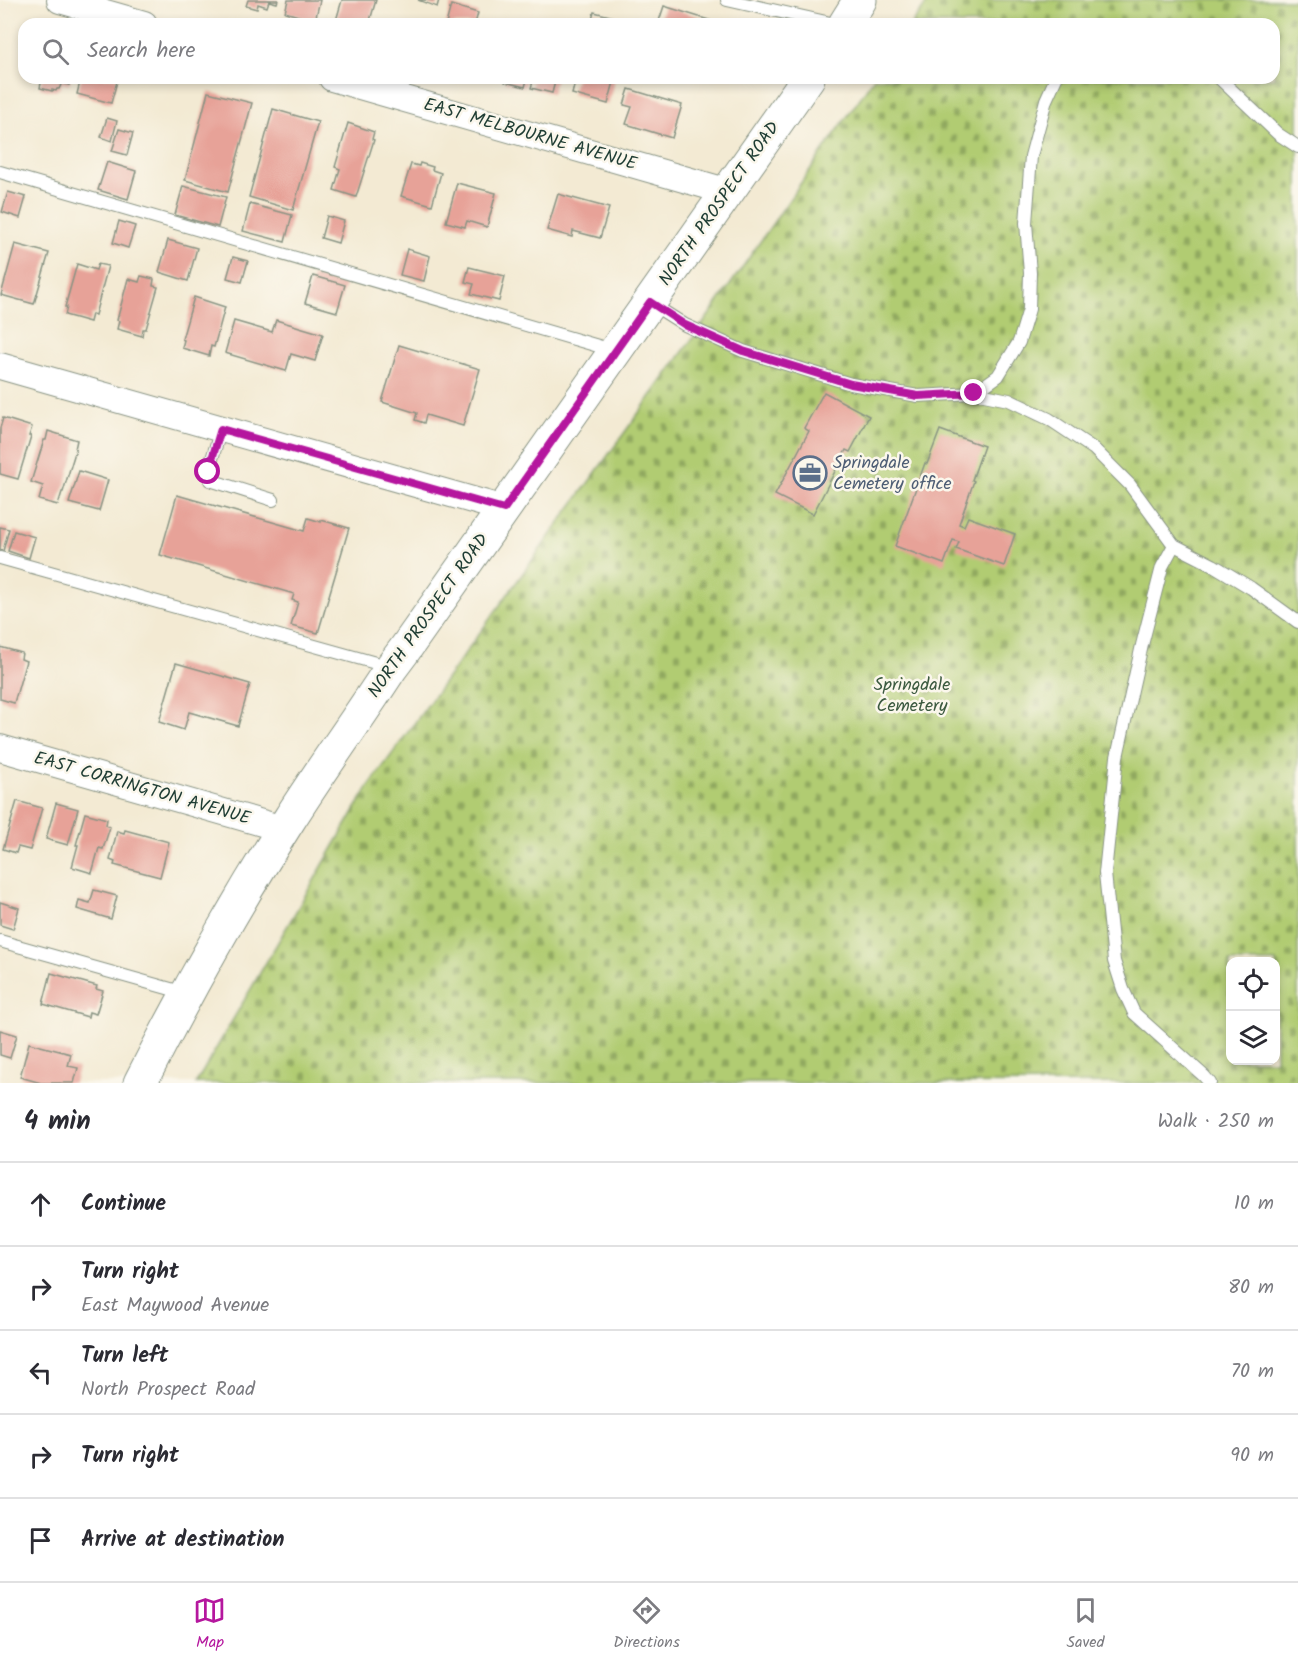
<!DOCTYPE html>
<meta charset="utf-8">
<style>
body{margin:0;font-family:Kalam,sans-serif;background:#f2f2f3;color:#2b2b33}
.controls{position:absolute;right:18px;bottom:18px;display:grid;overflow:hidden;border-radius:12px;box-shadow:0 3px 9px #0003}
.controls button{width:54px;height:54px;display:grid;place-items:center;padding:0;border:0;border-bottom:2px solid #e1e1e2;background:#fff;color:#2b2b33;font:30px sans-serif}
.stop{position:absolute;width:18px;height:18px;margin:-14px;border:4px solid #b5179e;border-radius:50%;background:#fff}
.stop.end{background:#b5179e;border-color:#fff;box-shadow:0 2px 6px #0008}
.list{margin:0;padding:0;list-style:none}
h2{display:flex;justify-content:space-between;align-items:center;height:78px;margin:0;padding:0 24px;font-size:26px}
h2 small{font-size:20px;font-weight:400;color:#7c7c81}
.list li{display:grid;grid-template-columns:39px 1fr auto;gap:18px;align-items:center;box-sizing:border-box;height:84px;padding:0 24px;border-top:2px solid #e1e1e2}
.list b{display:block;font-size:22px;white-space:nowrap}
.list p{margin:0;font-size:20px;white-space:nowrap;color:#7c7c81}
.list em{font-size:20px;font-style:normal;color:#7c7c81}
.icon{flex:none;width:33px;height:33px;fill:none;stroke:currentColor;stroke-width:2;stroke-linecap:round;stroke-linejoin:round}
.map{position:relative;flex:none;width:1298px;height:1083px;overflow:hidden}
.search{position:absolute;background:#fff;box-shadow:0 3px 9px #0003;left:18px;right:18px;top:18px;height:66px;display:flex;align-items:center;gap:15px;box-sizing:border-box;padding:0 21px;border-radius:18px;color:#7c7c81;font-size:22px}
.sheet{height:498px;background:#fff}
nav{display:flex;justify-content:space-around;align-items:center;box-sizing:border-box;height:84px;border-top:2px solid #e1e1e2;background:#fff;font-size:16px;color:#7c7c81}
nav a{display:grid;justify-items:center;gap:3px}
nav .on{color:#b5179e}
.map>svg:first-child{display:block}
.cemetery{fill:url(#cemetery-stones);stroke:#688453;stroke-width:1.5;fill-rule:evenodd}
.building{fill:#e7a298}
.lines{fill:none;stroke-linecap:round;stroke-linejoin:round}
.lane-casing{stroke:#899484;stroke-width:14}
.street-casing{stroke:#899484;stroke-width:28}
.secondary-casing{stroke:#899484;stroke-width:35}
.lane{stroke:#fff;stroke-width:12}
.street{stroke:#fff;stroke-width:26}
.secondary{stroke:#fff;stroke-width:33}
.route{stroke:#b5179e;stroke-width:8}
.labels{text-anchor:middle;dominant-baseline:central;stroke-width:5;stroke-linejoin:round;paint-order:stroke}
.street-label{font-size:18px;fill:#1f3d34;stroke:#fbf7ec}
.service-label{font-size:18px;fill:#4e5e75;stroke:#fbf7ec;text-anchor:start}
.park-label{font-size:18px;fill:#3c5a40;stroke:#fbf7ec}
</style>
<div class="map">
<svg width="1298" height="1083" viewBox="0 0 1298 1083">
<defs>
<pattern id="cemetery-stones" width="16" height="16" patternUnits="userSpaceOnUse" patternTransform="scale(1.5)"><rect width="16" height="16" fill="#b1cc72"/><path d="M2 7V4a2 2 0 0 1 4 0v3zM10 15v-3a2 2 0 0 1 4 0v3z" fill="#8fa75e"/></pattern>
</defs>
<rect width="100%" height="100%" fill="#fbf7ec"/>
<filter id="ink" filterUnits="userSpaceOnUse"><feTurbulence type="fractalNoise" baseFrequency=".0167" numOctaves="2"/><feDisplacementMap in="SourceGraphic" scale="12" xChannelSelector="R" yChannelSelector="G"/><feConvolveMatrix kernelMatrix="1 2 1 2 8 2 1 2 1" color-interpolation-filters="sRGB"/></filter>
<filter id="wash" filterUnits="userSpaceOnUse"><feTurbulence type="fractalNoise" baseFrequency=".008" numOctaves="4" result="noise"/><feDisplacementMap in="SourceGraphic" scale="24" xChannelSelector="R" yChannelSelector="G"/><feGaussianBlur stdDeviation="1.35" result="paint"/><feColorMatrix in="noise" values="0 0 0 0 0 0 0 0 0 0 0 0 0 0 0 0 0 1.4 0 .05"/><feComposite in="paint" operator="in"/></filter>
<g filter="url(#wash)">
<rect width="100%" height="100%" fill="#f3ead3"/>
<path class="cemetery" d="M 929,0 L 1298,0 L 1298,1083 L 196,1083 L 369,786 L 698,331 L 874,78 L 1274,78 L 1274,24 L 912,24 ZM 1230,962 L 1276,962 L 1276,1060 L 1230,1060 Z"/>
<g id="blocks">
<g class="building">
<polygon points="248,0 278,0 277,3 269,1 267,7 258,4 257,9 246,6"/>
<polygon points="288,0 320,0 315,21 285,12"/>
<polygon points="342,0 376,0 369,24 335,24"/>
<polygon points="418,0 439,0 437,7"/>
<polygon points="451,5 478,13 475,24 446,24"/>
<polygon points="664,6 712,21 711,24 658,24"/>
<polygon points="594,12 626,20 625,24 591,24"/>
<polygon points="42,78 71,78 69,85 62,83 59,89 57,89 56,91 52,90 52,91 40,88"/>
<polygon points="81,78 118,78 111,103 77,94"/>
<polygon points="506,78 533,78 532,82 527,80 525,87 505,82"/>
<polygon points="534,78 556,78 552,93 531,88"/>
<polygon points="576,78 615,78 608,104 572,94"/>
<polygon points="629,89 682,105 672,138 626,124 632,107 624,105"/>
<polygon points="208,92 252,103 228,192 185,180"/>
<polygon points="273,109 318,122 293,210 249,197"/>
<polygon points="107,118 117,121 112,141 101,137"/>
<polygon points="348,123 374,132 372,139 374,140 356,197 334,190 340,169 335,167"/>
<polygon points="119,129 133,133 127,155 112,151"/>
<polygon points="107,162 136,171 128,199 98,190"/>
<polygon points="420,163 433,167 432,170 441,173 432,205 401,196 411,164 419,166"/>
<polygon points="457,183 496,193 487,227 467,221 465,227 446,222"/>
<polygon points="183,186 226,197 218,227 175,215"/>
<polygon points="8,192 26,197 20,218 2,212"/>
<polygon points="558,194 609,208 600,238 573,231 572,237 547,230"/>
<polygon points="250,204 292,215 285,242 243,231"/>
<polygon points="327,216 344,221 338,243 321,238"/>
<polygon points="119,221 135,226 128,248 113,243"/>
<polygon points="168,240 197,248 188,281 159,272"/>
<polygon points="15,244 49,253 34,304 1,295"/>
<polygon points="407,249 430,256 424,281 400,275"/>
<polygon points="233,257 248,261 242,282 227,278"/>
<polygon points="77,264 96,270 98,264 108,266 95,315 92,314 90,322 65,315 67,307 65,307"/>
<polygon points="469,267 505,276 499,301 471,294 474,284 465,282"/>
<polygon points="141,276 154,279 153,286 158,287 146,329 143,329 142,336 117,329 119,321 117,320 128,279 139,282"/>
<polygon points="313,276 345,285 337,312 305,303"/>
<polygon points="194,297 225,307 214,347 211,346 209,356 182,348 184,340 182,339"/>
<polygon points="276,320 323,334 315,361 291,354 286,371 225,353 234,321 272,332"/>
<polygon points="399,345 480,369 463,426 426,415 424,423 415,420 417,413 382,402"/>
<polygon points="824,392 869,416 850,452 846,450 813,514 775,495 809,431 804,428"/>
<polygon points="3,418 32,427 29,436 31,436 18,479 0,474 0,428"/>
<polygon points="940,430 984,446 972,480 974,481 959,524 964,526 968,517 1015,534 1004,566 956,549 959,542 953,540 944,564 895,546 925,463 927,464"/>
<polygon points="48,431 77,440 75,449 76,449 63,492 62,492 58,505 39,500 43,486 31,482 44,440 46,440"/>
<polygon points="79,471 108,480 99,511 69,503"/>
<polygon points="177,495 304,531 308,518 321,522 321,520 349,528 318,633 291,626 298,602 292,600 294,594 160,555"/>
<polygon points="0,527 9,529 3,551 0,550"/>
<polygon points="14,531 35,537 29,558 8,551"/>
<polygon points="0,647 22,653 21,659 26,661 14,703 0,699"/>
<polygon points="176,663 250,684 238,726 189,712 184,730 159,722"/>
<polygon points="17,801 42,808 30,850 18,847 16,853 3,849"/>
<polygon points="56,803 78,809 68,845 46,839"/>
<polygon points="85,813 107,819 106,825 110,827 103,849 99,848 92,873 72,867 78,845 76,845"/>
<polygon points="125,830 169,842 160,877 114,865 115,862 110,860 117,831 124,833"/>
<polygon points="94,890 117,896 111,919 77,909 79,900 90,903"/>
<polygon points="0,902 19,908 13,929 0,925"/>
<polygon points="51,973 97,986 96,989 103,991 96,1014 89,1012 88,1017 43,1004"/>
<polygon points="0,1030 17,1035 10,1058 0,1055"/>
<polygon points="29,1043 71,1054 68,1066 78,1068 74,1083 41,1083 20,1077"/>
</g>
</g>
</g>
<g filter="url(#ink)">
<use href="#blocks" fill-opacity="0" stroke="#899484" stroke-width="1.5"/>
<g class="lines">
<defs>
<g id="lane">
<polyline points="727,0 835,24"/>
<polyline points="1219,78 1278,134 1298,147"/>
<polyline points="0,172 612,350"/>
<polyline points="652,304 685,325 743,351 851,384 918,396 974,393 1009,400 1049,419 1094,449 1130,485 1174,545 1213,565 1251,588 1298,622"/>
<polyline points="974,393 998,376 1019,342 1029,309 1030,273 1026,223 1031,156 1046,100 1056,78"/>
<polyline points="221,429 208,472 210,480 273,500"/>
<polyline points="1174,545 1162,567 1142,645 1117,757 1105,873 1114,961 1123,989 1134,1013 1204,1076 1210,1083"/>
<polyline points="0,558 390,667"/>
<polyline points="0,941 185,993"/>
</g>
<g id="street">
<polyline points="60,0 144,24"/>
<polyline points="332,78 729,192"/>
<polyline points="0,366 504,509"/>
<polyline points="0,748 283,829"/>
</g>
<g id="secondary">
<polyline points="845,24 860,0"/>
<path d="M 140,1083 C 186,993 235,905 289,820 C 322,768 358,719 391,668 L 403,652 L 808,78"/>
</g>
</defs>
<use href="#lane" class="lane-casing"/>
<use href="#street" class="street-casing"/>
<use href="#secondary" class="secondary-casing"/>
<use href="#lane" class="lane"/>
<use href="#street" class="street"/>
<use href="#secondary" class="secondary"/>
</g>
</g>
<g class="lines" filter="url(#ink)">
<polyline class="route" points="208,472 221,429 504,509 650,302 685,325 743,351 851,384 918,396 974,393"/>
</g>
<defs>
<symbol id="office-ring" viewBox="-11 -11 22 22"><circle r="9.5" fill="#fbf7ec" stroke="#5c6f8a" stroke-width="1.5"/><path d="M-6-3h4V-5.5h4V-3h4V5H-6ZM-1-4.5V-3h2v-1.5ZM-6 0V1H6V0Z" fill="#5c6f8a"/></symbol>
</defs>
<g fill-rule="evenodd">
<use href="#office-ring" x="791" y="454" width="38" height="38"/>
</g>
<g class="labels">
<g class="street-label">
<text transform="translate(530 135) rotate(16)">EAST MELBOURNE AVENUE</text>
<text transform="translate(720 204) rotate(-55)">NORTH PROSPECT ROAD</text>
<text transform="translate(429 616) rotate(-55)">NORTH PROSPECT ROAD</text>
<text transform="translate(142 789) rotate(16)">EAST CORRINGTON AVENUE</text>
</g>
<g class="service-label">
<text x="833" y="463">Springdale<tspan x="833" dy="21">Cemetery office</tspan></text>
</g>
<g class="park-label">
<text x="912" y="685">Springdale<tspan x="912" dy="21">Cemetery</tspan></text>
</g>
</g>
</svg>
<div class="controls">
<button><svg class="icon" aria-label="locate" viewBox="0 0 24 24"><circle cx="12" cy="12" r="6"/><path d="M12 2v4M12 18v4M2 12h4M18 12h4"/></svg></button>
<button><svg class="icon" aria-label="layers" viewBox="0 0 24 24"><path d="M12 4l9 5-9 5-9-5zM3 14l9 5 9-5"/></svg></button>
</div>
<div class="stop" style="left:208px;top:472px"></div>
<div class="stop end" style="left:974px;top:393px"></div>
<div class="search"><svg class="icon" aria-label="search" viewBox="0 0 24 24"><circle cx="10" cy="10" r="6"/><path d="M15 15l6 6"/></svg>Search here</div>
</div>
<section class="sheet">
<h2>4 min<small>Walk · 250 m</small></h2>
<ul class="list">
<li><svg class="icon" aria-label="ahead" viewBox="0 0 24 24"><path d="M12 20V5M6 11l6-6 6 6"/></svg><div><b>Continue</b></div><em>10 m</em></li>
<li><svg class="icon" aria-label="right" viewBox="0 0 24 24"><path d="M7 20v-9h11M14 6l5 5-5 5"/></svg><div><b>Turn right</b><p>East Maywood Avenue</p></div><em>80 m</em></li>
<li><svg class="icon" aria-label="left" viewBox="0 0 24 24"><path d="M17 20v-9H6M10 6l-5 5 5 5"/></svg><div><b>Turn left</b><p>North Prospect Road</p></div><em>70 m</em></li>
<li><svg class="icon" aria-label="right" viewBox="0 0 24 24"><path d="M7 20v-9h11M14 6l5 5-5 5"/></svg><div><b>Turn right</b></div><em>90 m</em></li>
<li><svg class="icon" aria-label="arrive" viewBox="0 0 24 24"><path d="M6 21V4h12l-3 4 3 4H6"/></svg><div><b>Arrive at destination</b></div></li>
</ul>
</section>
<nav>
<a class="on"><svg class="icon" aria-label="map" viewBox="0 0 24 24"><path d="M3 6l6-2 6 2 6-2v14l-6 2-6-2-6 2zM9 4v14M15 6v14"/></svg>Map</a>
<a><svg class="icon" aria-label="directions" viewBox="0 0 24 24"><path d="M12 3l9 9-9 9-9-9zM9 14v-3h6M13 9l2 2-2 2"/></svg>Directions</a>
<a><svg class="icon" aria-label="saved" viewBox="0 0 24 24"><path d="M7 4h10v16l-5-4-5 4z"/></svg>Saved</a>
</nav>
